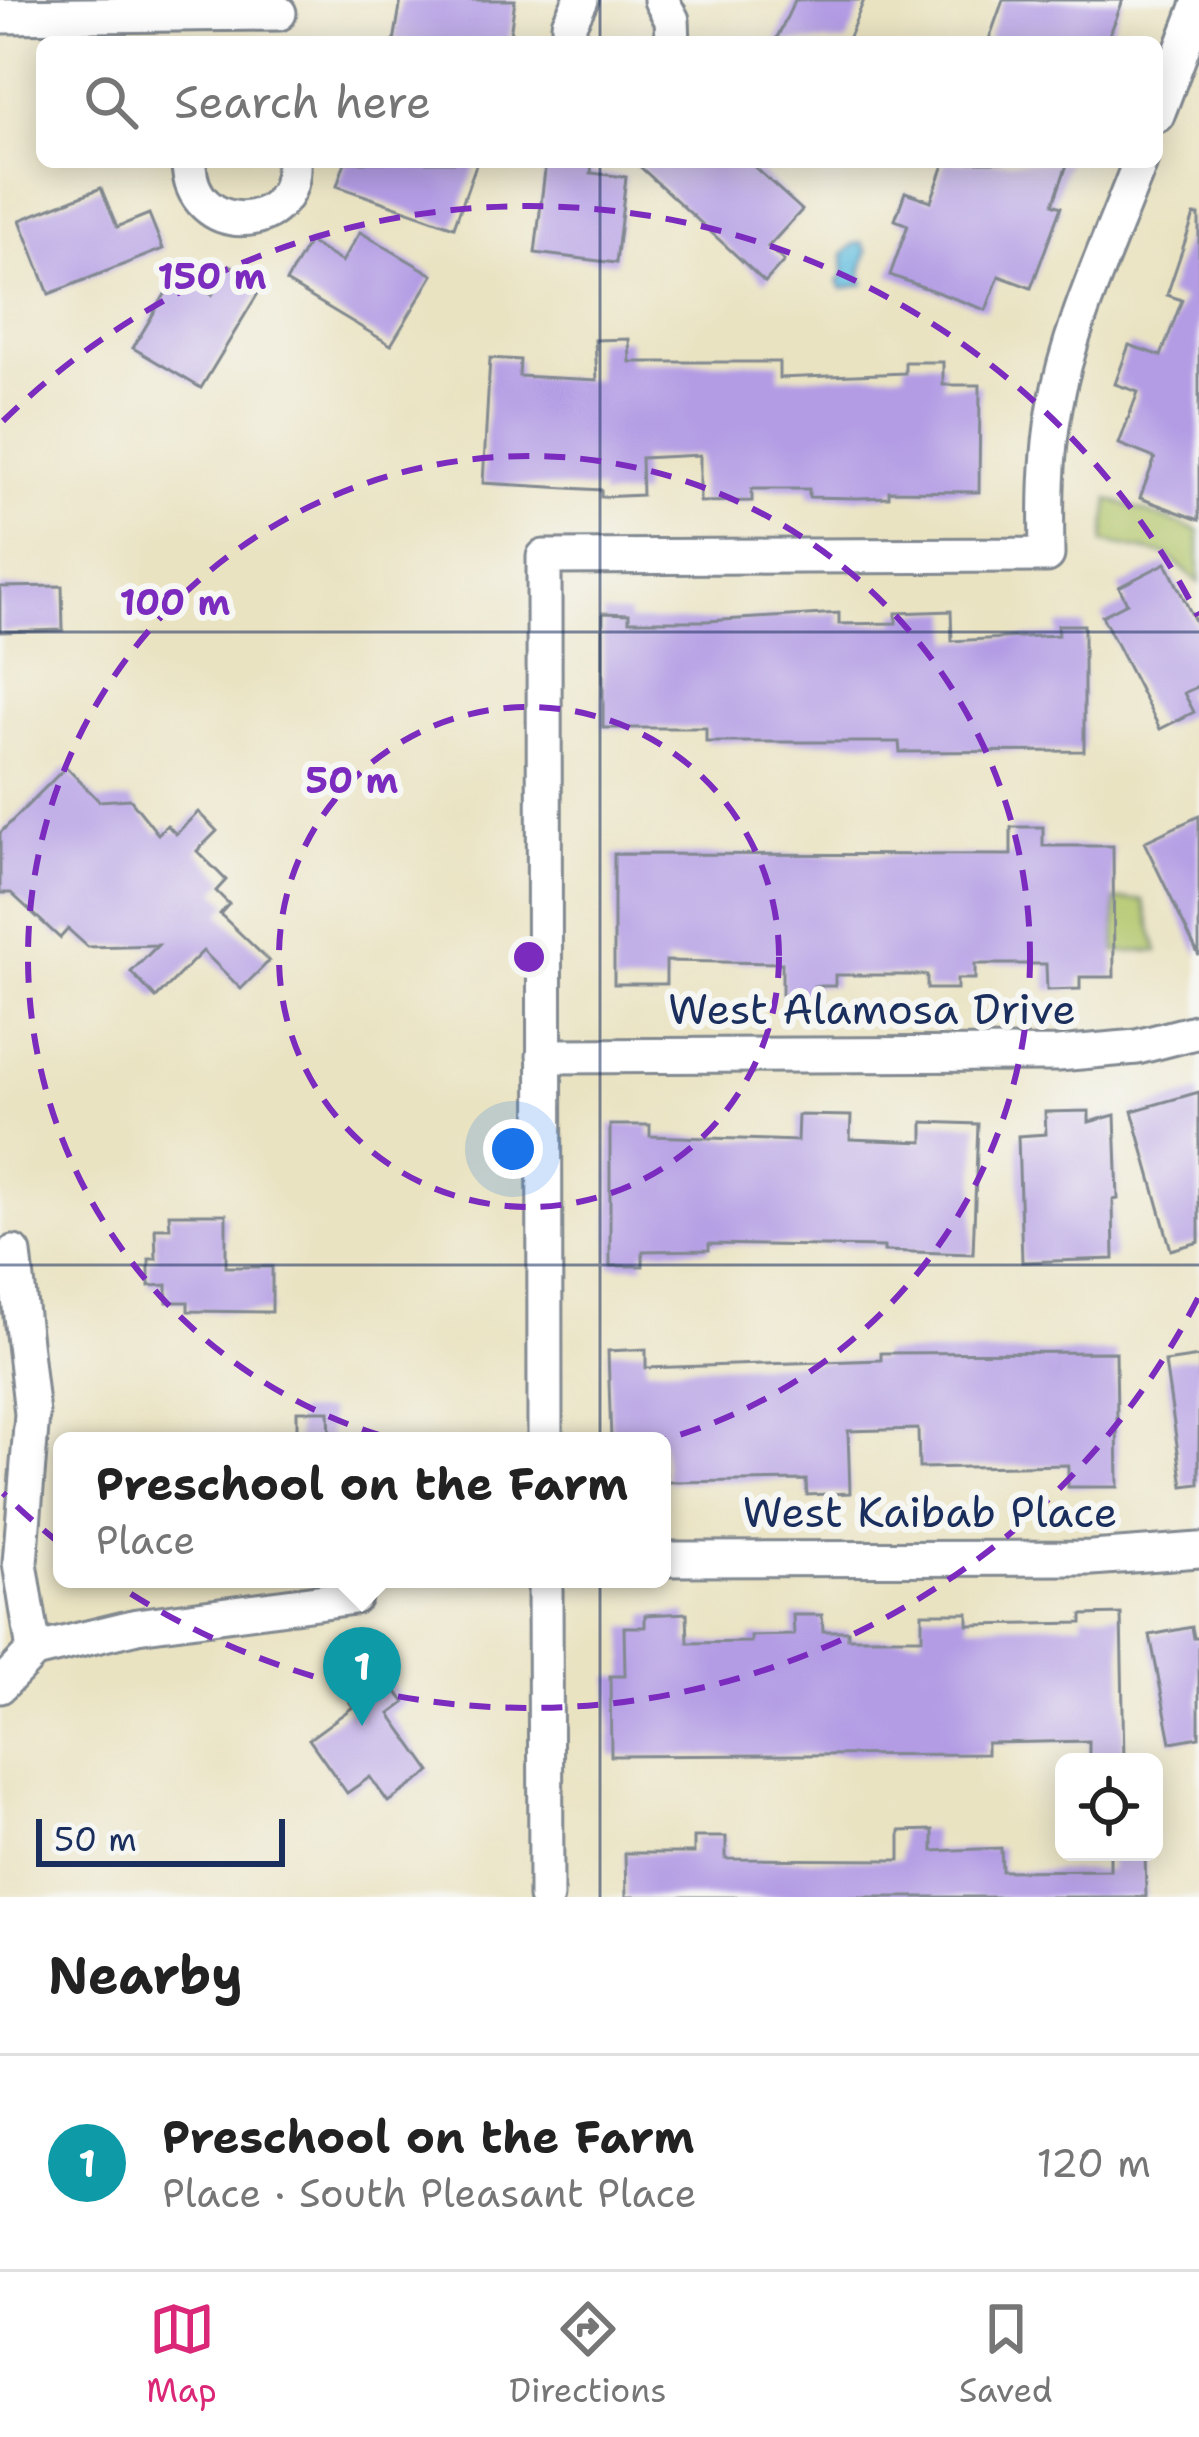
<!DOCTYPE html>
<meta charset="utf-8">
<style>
body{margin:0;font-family:"Shantell Sans",sans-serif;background:#f6f6f6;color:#222}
.controls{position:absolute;right:36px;bottom:36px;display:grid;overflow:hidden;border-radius:18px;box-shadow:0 6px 30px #0003}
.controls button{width:108px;height:108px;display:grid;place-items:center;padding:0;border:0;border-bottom:3px solid #e0e0e0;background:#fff;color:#222;font:60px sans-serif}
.scale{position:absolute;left:36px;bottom:30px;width:249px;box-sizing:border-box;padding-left:12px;border:6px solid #1b2f5e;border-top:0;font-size:33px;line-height:42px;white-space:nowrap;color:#1b2f5e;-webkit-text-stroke:9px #f6f6f2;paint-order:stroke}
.you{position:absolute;left:513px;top:1149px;width:42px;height:42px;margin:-30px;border:9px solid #fff;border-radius:50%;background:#1a73e8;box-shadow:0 0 0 18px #1a73e833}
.badge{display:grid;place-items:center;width:78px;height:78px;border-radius:50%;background:#db2777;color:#fff;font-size:39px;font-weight:700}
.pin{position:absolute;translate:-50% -99px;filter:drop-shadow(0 3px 6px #0008)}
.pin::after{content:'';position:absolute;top:63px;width:42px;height:36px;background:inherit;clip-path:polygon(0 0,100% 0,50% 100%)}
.popup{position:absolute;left:53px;top:1432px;width:618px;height:156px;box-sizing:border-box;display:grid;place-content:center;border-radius:18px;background:#fff;filter:drop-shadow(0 3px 9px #0005);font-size:39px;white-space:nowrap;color:#767676}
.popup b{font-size:45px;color:#222}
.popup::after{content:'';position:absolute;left:50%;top:100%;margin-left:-24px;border:24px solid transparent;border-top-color:#fff}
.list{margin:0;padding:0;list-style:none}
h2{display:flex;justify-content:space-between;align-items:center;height:156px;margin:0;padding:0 48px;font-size:51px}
h2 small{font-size:39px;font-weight:400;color:#767676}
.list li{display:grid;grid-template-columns:78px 1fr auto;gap:36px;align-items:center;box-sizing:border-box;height:216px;padding:0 48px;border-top:3px solid #e0e0e0}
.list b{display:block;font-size:45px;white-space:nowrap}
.list p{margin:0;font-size:39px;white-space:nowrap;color:#767676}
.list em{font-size:39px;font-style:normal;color:#767676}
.icon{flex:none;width:66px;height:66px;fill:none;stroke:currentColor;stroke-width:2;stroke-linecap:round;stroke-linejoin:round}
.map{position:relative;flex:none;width:1199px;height:1897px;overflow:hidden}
.search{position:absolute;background:#fff;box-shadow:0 6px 30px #0003;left:36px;right:36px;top:36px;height:132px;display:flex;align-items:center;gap:30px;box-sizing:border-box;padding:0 42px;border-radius:18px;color:#767676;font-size:45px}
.sheet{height:372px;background:#fff}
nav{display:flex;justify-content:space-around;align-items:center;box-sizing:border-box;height:168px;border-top:3px solid #e0e0e0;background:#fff;font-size:33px;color:#767676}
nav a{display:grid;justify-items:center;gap:6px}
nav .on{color:#db2777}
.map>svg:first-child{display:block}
.green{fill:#b2c66a;stroke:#667a64;stroke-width:3}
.water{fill:#61bddf;stroke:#3e769e;stroke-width:3}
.building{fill:#b39ce4}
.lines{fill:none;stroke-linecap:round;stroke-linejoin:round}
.minor-casing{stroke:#828990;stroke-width:39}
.minor{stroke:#fff;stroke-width:33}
.grid{fill:none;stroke:#1b2f5e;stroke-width:3;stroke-opacity:0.55}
.ring{fill:none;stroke:#7b2cbf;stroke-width:6;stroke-dasharray:21 15}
.labels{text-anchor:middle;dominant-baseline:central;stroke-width:12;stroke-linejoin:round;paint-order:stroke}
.street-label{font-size:42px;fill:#1b2f5e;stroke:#f6f6f2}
.centre{fill:#7b2cbf;stroke:#f6f6f2;stroke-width:6}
.ring-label{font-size:36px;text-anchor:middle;font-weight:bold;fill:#7b2cbf;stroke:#f6f6f2;stroke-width:12;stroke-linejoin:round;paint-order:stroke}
</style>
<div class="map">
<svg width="1199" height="1897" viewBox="0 0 1199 1897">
<rect width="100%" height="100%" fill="#f6f6f2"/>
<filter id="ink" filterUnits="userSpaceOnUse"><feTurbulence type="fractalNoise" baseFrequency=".00833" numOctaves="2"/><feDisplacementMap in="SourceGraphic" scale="24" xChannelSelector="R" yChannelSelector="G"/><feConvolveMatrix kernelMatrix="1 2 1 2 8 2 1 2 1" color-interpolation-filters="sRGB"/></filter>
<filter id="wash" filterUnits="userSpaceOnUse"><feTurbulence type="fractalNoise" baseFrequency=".004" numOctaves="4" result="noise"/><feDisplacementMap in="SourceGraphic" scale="48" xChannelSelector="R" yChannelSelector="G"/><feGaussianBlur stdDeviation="2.7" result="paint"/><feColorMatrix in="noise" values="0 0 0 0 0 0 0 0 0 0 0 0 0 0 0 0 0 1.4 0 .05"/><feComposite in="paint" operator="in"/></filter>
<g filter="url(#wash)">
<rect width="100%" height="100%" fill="#eae3c2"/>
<g class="green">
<polygon points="1109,499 1199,531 1199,583 1167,555 1104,542"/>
<polygon points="1115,900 1143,900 1158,951 1116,952"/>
</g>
<polygon class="water" points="862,243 867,251 861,272 865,284 842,289 838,282 844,273 843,255 854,244"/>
<g id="blocks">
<g class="building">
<polygon points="401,0 515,0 509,42 394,42"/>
<polygon points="795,0 864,0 847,42 775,42"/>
<polygon points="1003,0 1123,0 1107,42 988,42"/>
<polygon points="345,162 477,162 454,227 337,186"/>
<polygon points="546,162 592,162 591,173 626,177 616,263 535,253"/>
<polygon points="635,162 749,162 802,210 768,247 784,261 765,282"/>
<polygon points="945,162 1068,162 1053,204 1061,207 1031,288 999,276 986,310 890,275 908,225 895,220 905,192 931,201"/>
<polygon points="101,188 117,227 149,214 163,249 49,294 20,220"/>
<polygon points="1194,215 1199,215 1199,520 1140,498 1155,458 1119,444 1138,392 1115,384 1129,345 1161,356 1182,300 1167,295"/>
<polygon points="360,232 433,275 391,345 286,282 309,242 342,262"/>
<polygon points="230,265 263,285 201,388 133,348 177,274 212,295"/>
<polygon points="629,339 630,362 779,362 779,378 905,373 905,362 943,362 943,385 980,385 979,492 889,491 889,497 857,498 809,497 809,489 752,489 752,501 700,502 700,455 641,458 642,495 601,497 601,490 483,483 490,358 520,360 519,376 597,380 595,340"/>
<polygon points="1166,563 1199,629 1199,686 1184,693 1194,712 1160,729 1102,616 1127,603 1119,587"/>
<polygon points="62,586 63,630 0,632 0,587"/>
<polygon points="951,611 952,641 1058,635 1058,625 1084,625 1084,751 900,752 899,742 706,742 706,728 603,728 603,613 629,614 629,621 706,621 839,613 839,624 896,623 896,613"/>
<polygon points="66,767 99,801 130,799 158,834 167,825 176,834 198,812 217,831 197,851 226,880 216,891 229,904 220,914 269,961 241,989 203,951 156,998 131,972 158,945 88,947 68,929 60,938 11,893 0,893 0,833"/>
<polygon points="1199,816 1199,956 1144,842"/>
<polygon points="1011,827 1043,827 1043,846 1113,846 1114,977 1080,977 1080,989 1047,990 1046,964 975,964 975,979 957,979 957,989 927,989 927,975 835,975 835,986 814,986 814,1001 782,1001 782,963 666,961 666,984 614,984 614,854 1011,855"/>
<polygon points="1199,1092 1199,1242 1171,1250 1132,1111"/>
<polygon points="1089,1111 1089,1122 1115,1115 1118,1199 1113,1200 1114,1259 1022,1262 1018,1136 1046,1134 1045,1112"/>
<polygon points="798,1115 851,1116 850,1139 923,1142 923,1122 978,1124 973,1254 884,1251 884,1247 709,1244 709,1250 643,1251 643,1266 610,1266 610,1125 650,1125 650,1136 797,1141"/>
<polygon points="169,1214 226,1214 226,1267 272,1267 272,1312 188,1311 188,1302 167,1302 167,1285 149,1286 149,1259 156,1259 155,1228 170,1228"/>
<polygon points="646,1349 646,1368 881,1360 881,1353 1116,1352 1118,1487 1068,1487 1068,1465 919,1468 918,1429 848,1431 850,1493 807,1495 806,1480 667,1482 662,1441 611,1441 608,1351"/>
<polygon points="1199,1357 1199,1484 1183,1486 1165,1362"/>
<polygon points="297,1411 329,1411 330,1441 297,1441"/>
<polygon points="687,1613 688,1643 751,1642 751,1636 794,1635 793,1615 822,1615 823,1631 848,1631 848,1638 922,1638 922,1613 968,1613 968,1625 1082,1623 1082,1615 1121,1614 1124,1760 1089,1761 1089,1741 987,1743 987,1754 611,1756 610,1676 625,1676 624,1627 645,1627 645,1615"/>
<polygon points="1192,1627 1194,1638 1199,1638 1199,1737 1171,1742 1150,1635"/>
<polygon points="368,1652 405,1703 390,1714 431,1772 388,1802 370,1777 347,1793 309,1739 353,1707 332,1677"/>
<polygon points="933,1830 933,1851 1001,1848 1002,1871 1110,1870 1110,1852 1145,1852 1146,1897 626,1897 625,1853 694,1853 694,1837 726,1837 726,1859 900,1860 900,1831"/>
</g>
</g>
</g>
<g filter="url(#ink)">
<use href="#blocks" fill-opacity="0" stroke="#828990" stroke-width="3"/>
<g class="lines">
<defs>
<g id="minor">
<polyline points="661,0 672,20 673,42"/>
<polyline points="0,16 279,13"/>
<polyline points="569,42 569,24 581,0"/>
<polyline points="1157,115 1199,4"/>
<path d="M 189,162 C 189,239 297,236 293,162"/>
<polyline points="544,1056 1058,1054 1137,1047 1199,1031"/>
<polyline points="14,1253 32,1414 20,1563 34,1651"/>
<path d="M 545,1441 L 544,557 L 1047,555 C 1046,506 1046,456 1055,407 C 1070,323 1110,242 1140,162"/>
<polyline points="662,1559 1092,1558 1199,1550"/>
<polyline points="545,1579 546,1897"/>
<polyline points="0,1686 34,1651 137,1626 354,1597"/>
</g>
</defs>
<use href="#minor" class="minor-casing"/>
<use href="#minor" class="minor"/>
</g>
</g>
<path class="grid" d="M 600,0 L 600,42M 600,162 L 600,1897M 0,632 L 1199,632M 0,1265 L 1199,1265"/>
<g class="ring">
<circle cx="529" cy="957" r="250"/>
<circle cx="529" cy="957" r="501"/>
<path d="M1198 1298A751 751 0 0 1 3 1493M3 421A751 751 0 0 1 1198 616"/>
</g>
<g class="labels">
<g class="street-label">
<text x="872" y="1009">West Alamosa Drive</text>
<text x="930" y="1512">West Kaibab Place</text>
</g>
</g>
<circle cx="529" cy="957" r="18" class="centre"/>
<g class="ring-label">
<text x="212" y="289">150 m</text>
<text x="175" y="615">100 m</text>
<text x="352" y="793">50 m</text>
</g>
</svg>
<div class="controls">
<button><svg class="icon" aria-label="locate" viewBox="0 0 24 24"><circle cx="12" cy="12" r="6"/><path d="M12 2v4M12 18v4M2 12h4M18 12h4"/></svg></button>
</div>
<div class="scale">50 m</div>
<div class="you"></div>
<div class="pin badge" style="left:362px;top:1726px;background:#0f9aa8">1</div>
<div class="popup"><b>Preschool on the Farm</b>Place</div>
<div class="search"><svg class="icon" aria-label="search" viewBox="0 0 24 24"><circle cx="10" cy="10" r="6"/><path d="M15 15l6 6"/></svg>Search here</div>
</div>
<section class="sheet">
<h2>Nearby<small></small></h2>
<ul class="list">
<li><span class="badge" style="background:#0f9aa8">1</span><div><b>Preschool on the Farm</b><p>Place · South Pleasant Place</p></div><em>120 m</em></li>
</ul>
</section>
<nav>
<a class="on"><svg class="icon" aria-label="map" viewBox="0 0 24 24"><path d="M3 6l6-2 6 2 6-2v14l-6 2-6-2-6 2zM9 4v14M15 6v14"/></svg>Map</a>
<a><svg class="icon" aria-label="directions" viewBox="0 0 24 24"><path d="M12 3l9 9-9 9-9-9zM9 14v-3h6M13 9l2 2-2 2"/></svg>Directions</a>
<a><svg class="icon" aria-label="saved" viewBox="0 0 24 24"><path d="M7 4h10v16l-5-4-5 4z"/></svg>Saved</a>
</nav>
